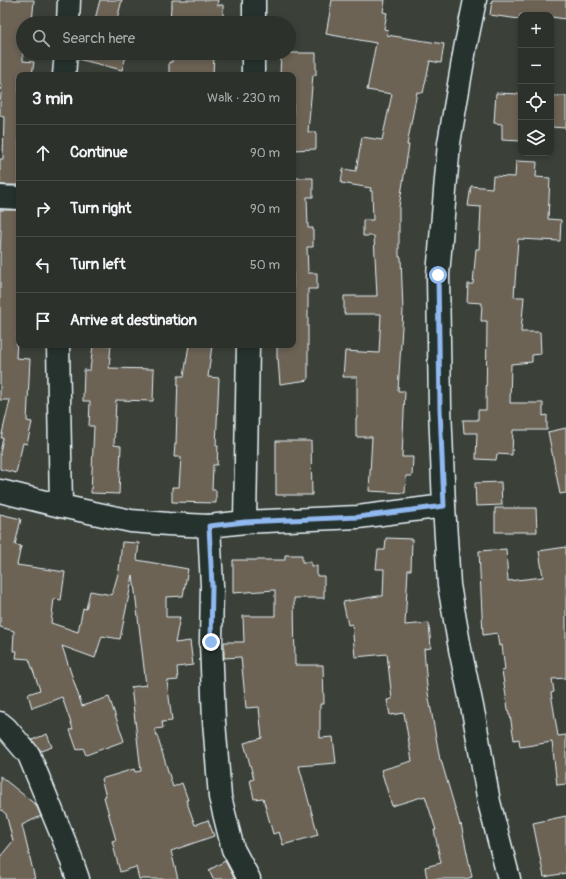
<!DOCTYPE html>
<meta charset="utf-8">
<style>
body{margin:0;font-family:Pangolin,sans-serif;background:#383d37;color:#f1f3f6}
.controls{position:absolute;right:12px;top:12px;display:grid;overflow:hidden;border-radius:8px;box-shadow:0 2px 6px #0003}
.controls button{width:36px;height:36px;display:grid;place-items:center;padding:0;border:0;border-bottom:1px solid #484c47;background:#2c312b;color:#f1f3f6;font:20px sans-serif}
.stop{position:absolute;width:12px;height:12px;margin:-9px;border:3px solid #90b9f0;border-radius:50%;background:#fff}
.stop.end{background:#90b9f0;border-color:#fff;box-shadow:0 1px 4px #0008}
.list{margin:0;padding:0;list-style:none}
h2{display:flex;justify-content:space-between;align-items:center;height:52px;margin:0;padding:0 16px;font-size:17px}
h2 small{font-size:13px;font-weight:400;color:#a6a9a9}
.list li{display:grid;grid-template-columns:26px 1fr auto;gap:12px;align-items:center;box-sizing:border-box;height:56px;padding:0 16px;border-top:1px solid #484c47}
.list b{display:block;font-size:15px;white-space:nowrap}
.list em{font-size:13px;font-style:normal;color:#a6a9a9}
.icon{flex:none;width:22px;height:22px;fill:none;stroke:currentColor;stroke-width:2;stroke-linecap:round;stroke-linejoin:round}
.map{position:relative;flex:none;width:566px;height:879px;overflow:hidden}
.search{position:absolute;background:#2c312b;box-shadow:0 2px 6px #0003;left:16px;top:16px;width:280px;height:44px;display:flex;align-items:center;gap:10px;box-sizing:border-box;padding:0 14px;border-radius:22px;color:#a6a9a9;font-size:15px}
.panel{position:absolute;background:#2c312b;box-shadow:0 2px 6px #0003;left:16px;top:72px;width:280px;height:276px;border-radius:8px}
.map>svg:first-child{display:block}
.building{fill:#6c6355;stroke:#e8f1f8}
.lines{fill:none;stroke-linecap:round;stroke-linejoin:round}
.minor-casing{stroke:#e8f1f8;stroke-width:25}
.minor{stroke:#26332d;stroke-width:22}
.route{stroke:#90b9f0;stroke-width:5}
</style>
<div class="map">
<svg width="566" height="879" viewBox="0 0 566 879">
<rect width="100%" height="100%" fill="#3b4139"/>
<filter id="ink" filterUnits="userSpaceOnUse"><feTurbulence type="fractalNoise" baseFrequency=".025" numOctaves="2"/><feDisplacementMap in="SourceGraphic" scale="8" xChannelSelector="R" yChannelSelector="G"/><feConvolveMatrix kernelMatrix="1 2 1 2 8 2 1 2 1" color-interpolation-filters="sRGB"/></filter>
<g filter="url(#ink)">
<g class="building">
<polygon points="0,0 34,0 32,23 23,23 23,61 34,62 32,75 19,75 19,185 0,185 0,159 3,159 4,117 0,116 0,103 2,85 0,85"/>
<polygon points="100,0 122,0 116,23 94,23"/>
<polygon points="172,0 218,0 217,5 223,5 223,22 188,22 188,23 170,23 171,6 172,6"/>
<polygon points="332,0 385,0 383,12 387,13 384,29 388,30 387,35 444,44 441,63 430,61 423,93 417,92 407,145 409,145 399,207 399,257 401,257 403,311 398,391 405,391 402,457 413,457 412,476 406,476 405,493 369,491 372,437 356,437 356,418 357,418 357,377 343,377 345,351 379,353 381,314 344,314 344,296 377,296 374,236 363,236 363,220 373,220 372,191 370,191 371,188 341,183 343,169 356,171 362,137 382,140 392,94 367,90 376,43 326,34"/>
<polygon points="492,0 566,0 566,19 551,17 551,15 520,15 519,19 490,15"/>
<polygon points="78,53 127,53 122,70 78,59"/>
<polygon points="172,53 214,53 213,75 169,75 169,62 172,62"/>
<polygon points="281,53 316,53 316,75 313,75 308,132 316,132 316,149 293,150 293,75 280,75"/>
<polygon points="496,93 521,94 521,141 502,140 502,124 494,123"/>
<polygon points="551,96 566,96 566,128 551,127"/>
<polygon points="516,161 537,162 536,177 550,178 548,219 561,220 560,241 518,239 514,297 524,297 521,332 540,332 541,354 532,355 532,362 511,364 510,403 543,403 543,416 547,415 547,430 513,430 512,455 497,454 496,460 476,459 477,433 464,433 463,420 478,420 478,410 486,410 487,321 481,321 482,303 467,302 468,284 473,284 476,249 479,249 481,207 468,206 471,186 492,188 493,176 515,177"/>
<polygon points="293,178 313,178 313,197 307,197 308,228 313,228 313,247 307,247 308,273 317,273 317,289 308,289 308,380 280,384 278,359 277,359 277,345 293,345"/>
<polygon points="0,210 19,210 19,321 18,321 16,358 30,359 27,421 32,422 27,444 23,443 16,473 0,469 0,452 3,438 1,438 10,400 0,400 0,258 1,230 0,230"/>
<polygon points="93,345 111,345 109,368 154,369 153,401 116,400 114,445 121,446 119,494 91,493 94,426 89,426 90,401 83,401 84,370 90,370"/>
<polygon points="189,345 212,345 208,377 219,378 216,446 218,446 217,465 213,465 212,490 216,490 216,503 172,502 172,487 179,487 181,457 174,457 175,444 176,444 178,376 184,376"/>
<polygon points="566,428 566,493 560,494 548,432"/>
<polygon points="276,441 311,441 312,495 276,495"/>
<polygon points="501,482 502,505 476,506 475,483"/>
<polygon points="495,508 536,508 537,532 495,532"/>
<polygon points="0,514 21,519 15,545 21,546 17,565 65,572 61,600 54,599 51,623 78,632 83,608 86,609 90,591 112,595 119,570 122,542 139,543 137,560 188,569 183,596 166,597 166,617 180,617 175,643 190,641 193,665 177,667 178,680 167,681 172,721 162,722 163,728 155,729 173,787 182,783 188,800 186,800 195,825 208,820 214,836 171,851 178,879 139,879 136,867 120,872 112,841 116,840 104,797 106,796 101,779 134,769 135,772 141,771 131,687 146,685 133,575 120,639 102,636 95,658 62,646 82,706 109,697 124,741 86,755 83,748 77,750 70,730 73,729 62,697 32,708 28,694 40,690 29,659 16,658 17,651 13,651 14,631 0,627"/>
<polygon points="386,538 412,539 411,570 408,570 405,625 429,623 431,648 424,649 427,687 440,760 441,760 460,825 461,824 472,877 465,879 427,879 425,867 441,863 434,830 436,830 425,796 392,806 381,770 412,761 404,713 390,715 387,700 392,699 387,654 355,657 352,624 348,625 343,602 378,596 383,596 384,569 376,569 378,550 385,550"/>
<polygon points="566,547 566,678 552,679 554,692 551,693 558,736 566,735 566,784 557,785 552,742 520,747 519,739 514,740 510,715 509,715 502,671 505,670 502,645 499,646 497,633 483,635 479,551 506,549 508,581 543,577 539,551"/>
<polygon points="285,555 302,555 302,562 311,562 311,566 317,566 317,576 324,576 324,598 294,598 295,665 323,665 324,704 320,704 320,738 333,737 336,763 299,766 318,835 283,845 279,832 273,834 263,798 254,799 250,780 254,779 244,743 262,738 259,707 246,708 241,657 224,658 224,642 244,642 243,616 275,616 275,590 233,593 233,560 285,560"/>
<polygon points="47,734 52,747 41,751 32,740"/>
<polygon points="0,776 36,805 41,816 22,825 35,879 0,879 0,857 13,841 6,814 0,809"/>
<polygon points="566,816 566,873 544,877 533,823"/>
<polygon points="225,861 235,879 213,879 209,870"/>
</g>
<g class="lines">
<defs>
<g id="minor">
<polyline points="475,0 465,49 449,143 438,275 440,408 444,506 449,585 460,649 474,716 489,802 509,879"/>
<polyline points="68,23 69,0"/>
<polyline points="254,23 254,0"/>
<polyline points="64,75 66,53"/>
<polyline points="253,75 253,53"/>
<polyline points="0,197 19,198"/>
<polyline points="58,345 61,506"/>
<polyline points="0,491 61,506 131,521 168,524 209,526 245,522 358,517 444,506"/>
<polyline points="245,522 248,345"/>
<polyline points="209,526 212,586 211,642 214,721 220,797 233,849 249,879"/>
<polyline points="0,723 6,728 29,755 68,850 78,879"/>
</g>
</defs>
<use href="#minor" class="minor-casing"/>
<use href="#minor" class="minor"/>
</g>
</g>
<g class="lines" filter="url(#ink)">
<polyline class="route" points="211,642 212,586 209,526 245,522 358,517 444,506 440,408 438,275"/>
</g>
</svg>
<div class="controls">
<button>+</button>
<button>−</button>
<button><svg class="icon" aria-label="locate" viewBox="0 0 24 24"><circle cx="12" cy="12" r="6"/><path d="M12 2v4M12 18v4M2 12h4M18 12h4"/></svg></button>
<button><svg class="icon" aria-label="layers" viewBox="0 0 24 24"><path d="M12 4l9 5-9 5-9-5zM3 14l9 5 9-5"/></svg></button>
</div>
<div class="stop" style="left:438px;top:275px"></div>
<div class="stop end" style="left:211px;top:642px"></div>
<div class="search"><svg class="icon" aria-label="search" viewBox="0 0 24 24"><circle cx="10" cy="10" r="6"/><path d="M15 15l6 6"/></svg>Search here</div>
<section class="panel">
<h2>3 min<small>Walk · 230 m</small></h2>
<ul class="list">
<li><svg class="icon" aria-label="ahead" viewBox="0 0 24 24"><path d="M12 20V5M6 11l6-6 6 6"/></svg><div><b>Continue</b></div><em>90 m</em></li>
<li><svg class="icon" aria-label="right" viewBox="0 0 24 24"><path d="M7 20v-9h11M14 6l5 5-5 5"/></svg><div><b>Turn right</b></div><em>90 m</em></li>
<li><svg class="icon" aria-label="left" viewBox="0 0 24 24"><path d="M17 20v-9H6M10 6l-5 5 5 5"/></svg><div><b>Turn left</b></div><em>50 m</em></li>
<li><svg class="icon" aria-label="arrive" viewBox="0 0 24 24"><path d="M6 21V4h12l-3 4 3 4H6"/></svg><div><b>Arrive at destination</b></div></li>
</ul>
</section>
</div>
